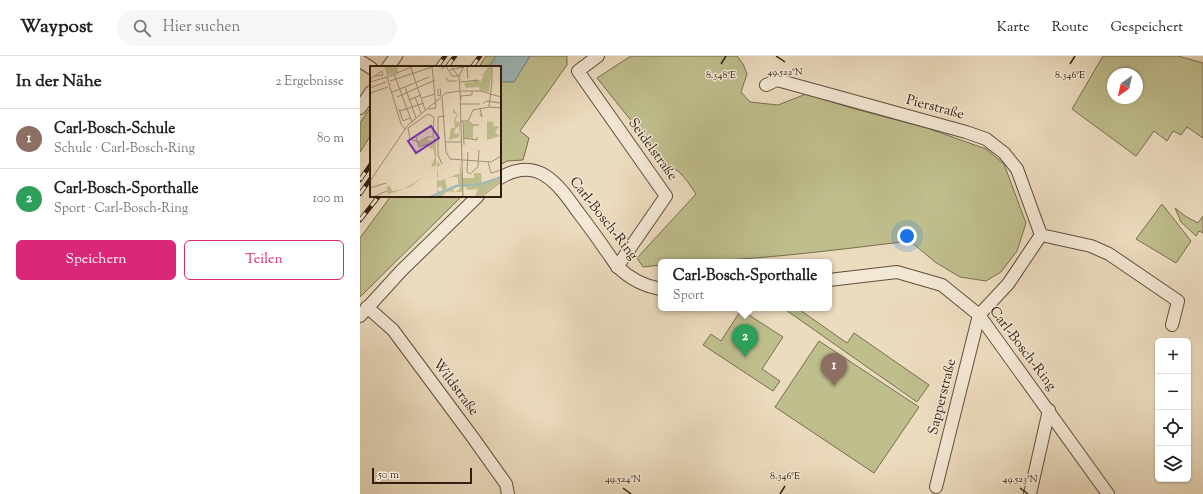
<!DOCTYPE html>
<html lang="de">
<meta charset="utf-8">
<style>
body{margin:0;font-family:"Sorts Mill Goudy",serif;background:#f6f6f6;color:#222}
.controls{position:absolute;right:12px;bottom:12px;display:grid;overflow:hidden;border-radius:6px;box-shadow:0 1px 3px #0004}
.controls button{width:36px;height:36px;display:grid;place-items:center;padding:0;border:0;border-bottom:1px solid #e0e0e0;background:#fff;color:#222;font:20px sans-serif}
.compass{position:absolute;left:747px;top:12px;width:36px;height:36px;border-radius:50%;background:#fff;box-shadow:0 1px 3px #0004;rotate:214deg}
.scale{position:absolute;left:12px;bottom:10px;width:100px;box-sizing:border-box;padding-left:4px;border:2px solid #311e10;border-top:0;font-size:11px;line-height:14px;white-space:nowrap;color:#311e10;-webkit-text-stroke:3px #f3e8d5;paint-order:stroke}
.you{position:absolute;left:547px;top:180px;width:14px;height:14px;margin:-10px;border:3px solid #fff;border-radius:50%;background:#1a73e8;box-shadow:0 0 0 6px #1a73e833}
.badge{display:grid;place-items:center;width:26px;height:26px;border-radius:50%;background:#db2777;color:#fff;font-size:13px;font-weight:700}
.pin{position:absolute;translate:-50% -33px;filter:drop-shadow(0 1px 2px #0008)}
.pin::after{content:'';position:absolute;top:21px;width:14px;height:12px;background:inherit;clip-path:polygon(0 0,100% 0,50% 100%)}
.popup{position:absolute;left:298px;top:203px;width:174px;height:52px;box-sizing:border-box;display:grid;place-content:center;border-radius:6px;background:#fff;filter:drop-shadow(0 1px 3px #0005);font-size:13px;white-space:nowrap;color:#767676}
.popup b{font-size:15px;color:#222}
.popup::after{content:'';position:absolute;left:50%;top:100%;margin-left:-8px;border:8px solid transparent;border-top-color:#fff}
.list{margin:0;padding:0;list-style:none}
h2{display:flex;justify-content:space-between;align-items:center;height:52px;margin:0;padding:0 16px;font-size:17px}
h2 small{font-size:13px;font-weight:400;color:#767676}
.list li{display:grid;grid-template-columns:26px 1fr auto;gap:12px;align-items:center;box-sizing:border-box;height:60px;padding:0 16px;border-top:1px solid #e0e0e0}
.list b{display:block;font-size:15px;white-space:nowrap}
.list p{margin:0;font-size:13px;white-space:nowrap;color:#767676}
.list em{font-size:13px;font-style:normal;color:#767676}
.actions{display:flex;gap:8px;padding:12px 16px}
.actions a{flex:1;padding:9px 0;border:1px solid #db2777;border-radius:6px;text-align:center;font-size:14px;color:#db2777}
.actions .main{background:#db2777;color:#fff}
.icon{flex:none;width:22px;height:22px;fill:none;stroke:currentColor;stroke-width:2;stroke-linecap:round;stroke-linejoin:round}
.map{position:relative;flex:none;width:843px;height:438px;overflow:hidden}
header{display:flex;align-items:center;gap:24px;box-sizing:border-box;height:56px;padding:0 20px;background:#fff;border-bottom:1px solid #e0e0e0}
header strong{font-size:19px}
nav{display:flex;gap:22px;margin-inline-start:auto;font-size:14px}
.search{width:280px;height:36px;background:#f6f6f6;display:flex;align-items:center;gap:10px;box-sizing:border-box;padding:0 14px;border-radius:22px;color:#767676;font-size:15px}
main{display:flex}
aside{flex:1;background:#fff}
.map>svg:first-child{display:block}
.green{fill:#bfbe8d;stroke:#786e4e;fill-rule:evenodd}
.water{fill:#9db9bc;stroke:#727b77}
.lines{fill:none;stroke-linecap:round;stroke-linejoin:round}
.minor-casing{stroke:#604e3c;stroke-width:14}
.minor{stroke:#f3e8d5;stroke-width:12}
.rail-casing{stroke:#311e10;stroke-width:4.5}
.rail{stroke:#f3e8d5;stroke-width:3;stroke-dasharray:9;stroke-linecap:butt}
.ticks{fill:none;stroke:#311e10;stroke-width:1.5}
.labels{text-anchor:middle;dominant-baseline:central;stroke-width:3;stroke-linejoin:round;paint-order:stroke}
.street-label{font-size:14px;fill:#311e10;stroke:#f3e8d5}
.inset-river{fill:none;stroke:#9db9bc;stroke-width:2}
.inset-road{fill:none;stroke:#a19079;stroke-width:1}
.view{fill:#7b2cbf;fill-opacity:0.15;stroke:#7b2cbf;stroke-width:2}
.inset-edge{fill:none;stroke:#311e10;stroke-width:2}
.ticks-label{font-size:10px;text-anchor:middle;fill:#311e10;stroke:#f3e8d5;stroke-width:3;stroke-linejoin:round;paint-order:stroke}
</style>
<header>
<strong>Waypost</strong>
<div class="search"><svg class="icon" aria-label="search" viewBox="0 0 24 24"><circle cx="10" cy="10" r="6"/><path d="M15 15l6 6"/></svg>Hier suchen</div>
<nav><a>Karte</a><a>Route</a><a>Gespeichert</a></nav>
</header>
<main>
<aside>
<h2>In der Nähe<small>2 Ergebnisse</small></h2>
<ul class="list">
<li><span class="badge" style="background:#8d6e63">1</span><div><b>Carl-Bosch-Schule</b><p>Schule · Carl-Bosch-Ring</p></div><em>80 m</em></li>
<li><span class="badge" style="background:#2e9e5b">2</span><div><b>Carl-Bosch-Sporthalle</b><p>Sport · Carl-Bosch-Ring</p></div><em>100 m</em></li>
</ul>
<div class="actions"><a class="main">Speichern</a><a>Teilen</a></div>
</aside>
<div class="map">
<svg width="843" height="438" viewBox="0 0 843 438">
<rect width="100%" height="100%" fill="#ecdcbf"/>
<filter id="stains"><feTurbulence type="fractalNoise" baseFrequency=".005" numOctaves="4"/><feColorMatrix values="0 0 0 0 .2 0 0 0 0 .09 0 0 0 0 .02 0 0 0 .5 -.17"/></filter>
<radialGradient id="worn" r=".72"><stop offset=".6" stop-color="#630" stop-opacity="0"/><stop offset="1" stop-color="#630" stop-opacity=".3"/></radialGradient>
<g class="green">
<polygon points="126,0 207,0 207,9 160,75 169,82 163,104 147,105 140,109 140,11 119,11"/>
<path d="M 271,0 L 377,0 L 383,8 L 387,18 L 381,36 L 390,46 L 418,49 L 446,38 L 495,53 L 567,72 L 626,93 L 644,108 L 666,167 L 657,195 L 641,216 L 626,225 L 600,221 L 575,206 L 550,185 C 467,195 385,206 301,206 L 301,209 L 283,211 L 277,202 L 336,138 C 328,126 320,113 306,108 L 237,22 Z"/>
<path d="M 743,0 L 818,0 L 843,7 L 843,82 L 827,71 L 821,79 L 813,75 L 807,85 L 794,75 L 776,100 L 712,53 ZM 753,18 L 777,18 L 777,42 L 753,42 Z"/>
<polygon points="11,51 11,79 0,96 0,67"/>
<polygon points="31,140 102,140 0,241 0,182"/>
<polygon points="802,148 831,185 816,207 776,183"/>
<polygon points="815,152 825,160 838,167 843,160 843,177 839,175 836,180 821,166"/>
<polygon points="423,252 437,252 487,287 494,277 569,329 557,346"/>
<polygon points="381,254 423,281 402,313 420,325 413,335 343,289 351,278 361,285"/>
<polygon points="459,285 559,351 514,417 415,351"/>
</g>
<polygon class="water" points="136,0 170,0 154,26 143,26 140,24 140,11 129,11"/>
<g class="lines">
<defs>
<g id="minor">
<polyline points="238,0 218,15 306,140 257,211"/>
<polyline points="0,5 11,12"/>
<polyline points="28,11 36,0"/>
<polyline points="406,29 417,24 606,76 626,83 644,97 657,113 681,179 648,228 619,259 576,431"/>
<polyline points="0,52 11,36"/>
<path d="M 140,122 C 178,99 198,128 218,156 C 228,169 238,183 247,196 C 251,201 254,207 258,211 C 270,223 284,230 301,233"/>
<polyline points="681,179 731,190 749,198 818,245 812,269"/>
<polyline points="469,224 537,216 582,229 619,259 748,438"/>
<polyline points="7,251 33,274 111,379 146,428 148,438"/>
<polyline points="0,260 41,215 118,140"/>
<polyline points="670,438 689,354"/>
</g>
</defs>
<use href="#minor" class="minor-casing"/>
<use href="#minor" class="minor"/>
<defs>
<g id="rail">
<polyline points="77,11 85,0"/>
<polyline points="87,11 95,0"/>
<polyline points="112,11 120,0"/>
<polyline points="0,124 11,108"/>
<polyline points="0,138 11,122"/>
<polyline points="0,164 19,140"/>
</g>
</defs>
<use href="#rail" class="rail-casing"/>
<use href="#rail" class="rail"/>
</g>
<path class="ticks" d="M 416,0 L 425,6M 361,8 L 366,0M 710,8 L 715,0M 263,432 L 271,438M 660,432 L 668,438M 420,438 L 425,430"/>
<g class="labels">
<g class="street-label">
<text transform="translate(575 52) rotate(15)">Pierstraße</text>
<text transform="translate(292 94) rotate(54)">Seidelstraße</text>
<text transform="translate(243 163) rotate(52)">Carl-Bosch-Ring</text>
<text transform="translate(662 293) rotate(53)">Carl-Bosch-Ring</text>
<text transform="translate(95 332) rotate(53)">Wildstraße</text>
<text transform="translate(583 341) rotate(-76)">Sapperstraße</text>
</g>
</g>
<g transform="translate(10 10)">
<rect width="131" height="131" fill="#ecdcbf"/>
<path d="M 14,0 L 27,0 L 28,6 L 17,9 ZM 119,0 L 122,2 L 119,26 L 110,25 L 109,21 L 96,22 L 94,17 L 110,14 L 111,16 L 113,9 L 109,8 L 113,8 ZM 83,43 L 88,48 L 85,55 L 90,56 L 90,71 L 89,59 L 84,65 L 85,68 L 89,67 L 89,71 L 79,74 L 81,62 L 85,62 L 84,54 L 87,48 L 83,47 ZM 124,53 L 123,60 L 129,60 L 125,67 L 130,70 L 117,74 L 117,55 L 123,56 ZM 94,56 L 98,56 L 103,59 L 103,73 L 94,72 ZM 58,71 L 58,74 L 62,75 L 62,79 L 64,70 L 66,73 L 66,100 L 61,101 L 65,91 L 63,82 L 60,83 L 58,78 L 50,81 L 48,77 ZM 89,95 L 93,112 L 104,112 L 104,107 L 111,107 L 112,118 L 131,111 L 131,115 L 110,131 L 105,131 L 108,123 L 97,124 L 96,121 L 93,121 L 92,131 L 92,126 L 85,126 L 90,123 L 89,120 L 83,123 L 84,127 L 81,125 L 74,127 L 76,129 L 73,128 L 74,131 L 67,131 L 67,96 L 71,99 L 67,101 L 69,114 L 68,108 L 67,114 L 70,115 L 90,107 ZM 82,111 L 88,111 L 88,119 L 74,125 L 69,126 L 67,122 L 71,120 L 73,125 L 77,122 L 75,113 ZM 53,111 L 40,121 L 10,131 L 18,128 L 16,121 L 20,120 L 22,125 L 34,123 Z" fill="#bfbe8d" fill-rule="evenodd"/>
<path class="inset-river" d="M 60,131 L 86,120 L 111,118 L 131,111"/>
<path class="inset-road" d="M 81,0 L 88,10M 97,0 L 98,13M 41,2 L 55,44M 71,3 L 76,0 L 82,10 L 89,10M 80,4 L 93,1M 24,8 L 42,56M 17,11 L 44,0M 76,11 L 78,15 L 87,15M 0,13 L 12,5 L 13,9 L 4,10M 20,15 L 62,1M 0,16 L 17,11 L 31,58 L 35,63M 90,16 L 108,14 L 104,16M 35,21 L 46,52M 35,21 L 59,11M 0,22 L 16,16M 68,23 L 68,30 L 71,29 L 70,22M 22,26 L 35,21M 0,27 L 18,21M 27,31 L 65,14M 45,31 L 51,47M 72,31 L 76,86 L 80,93 L 121,96 L 131,90M 52,32 L 65,28M 91,33 L 91,30 L 102,29 L 102,25M 39,34 L 51,29M 90,38 L 110,38M 113,38 L 116,35 L 131,37M 119,41 L 122,15 L 122,0M 110,42 L 112,51 L 110,48M 29,43 L 33,55 L 40,52M 59,43 L 66,42 L 62,0M 30,45 L 54,37M 58,48 L 64,51 L 63,71 L 57,71 L 49,76 L 40,73 L 38,62 ZM 90,55 L 98,55 L 103,44 L 119,41 L 131,42M 93,55 L 94,79M 98,55 L 103,59 L 109,59M 46,71 L 49,81 L 58,78M 93,72 L 107,74 L 107,71M 76,76 L 91,76M 98,86 L 97,106 L 100,108 L 108,101 L 109,84M 118,96 L 121,107 L 131,104M 72,98 L 68,89 L 68,51 L 75,50M 0,115 L 38,59 L 76,27 L 90,25 L 89,10 L 94,0M 0,122 L 16,117M 3,131 L 17,125M 93,131 L 90,25 L 110,25 L 131,31M 111,131 L 131,116"/>
<path class="view" d="M 61,60 L 69,72 L 46,87 L 38,75 Z"/>
<rect width="131" height="131" class="inset-edge"/>
</g>
<g class="ticks-label">
<text x="425" y="19">49.522°N</text>
<text x="710" y="22">8.346°E</text>
<text x="361" y="22">8.348°E</text>
<text x="425" y="423">8.346°E</text>
<text x="263" y="426">49.524°N</text>
<text x="660" y="426">49.523°N</text>
</g>
<rect width="100%" height="100%" filter="url(#stains)"/>
<rect width="100%" height="100%" fill="url(#worn)"/>
</svg>
<div class="controls">
<button>+</button>
<button>−</button>
<button><svg class="icon" aria-label="locate" viewBox="0 0 24 24"><circle cx="12" cy="12" r="6"/><path d="M12 2v4M12 18v4M2 12h4M18 12h4"/></svg></button>
<button><svg class="icon" aria-label="layers" viewBox="0 0 24 24"><path d="M12 4l9 5-9 5-9-5zM3 14l9 5 9-5"/></svg></button>
</div>
<svg class="compass" viewBox="-18 -18 36 36"><path d="M0-13l5 13h-10z" fill="#e53935"/><path d="M0 13l5-13h-10z" fill="#767676"/></svg>
<div class="scale">50 m</div>
<div class="you"></div>
<div class="pin badge" style="left:474px;top:330px;background:#8d6e63">1</div>
<div class="pin badge" style="left:385px;top:301px;background:#2e9e5b">2</div>
<div class="popup"><b>Carl-Bosch-Sporthalle</b>Sport</div>
</div>
</main>
